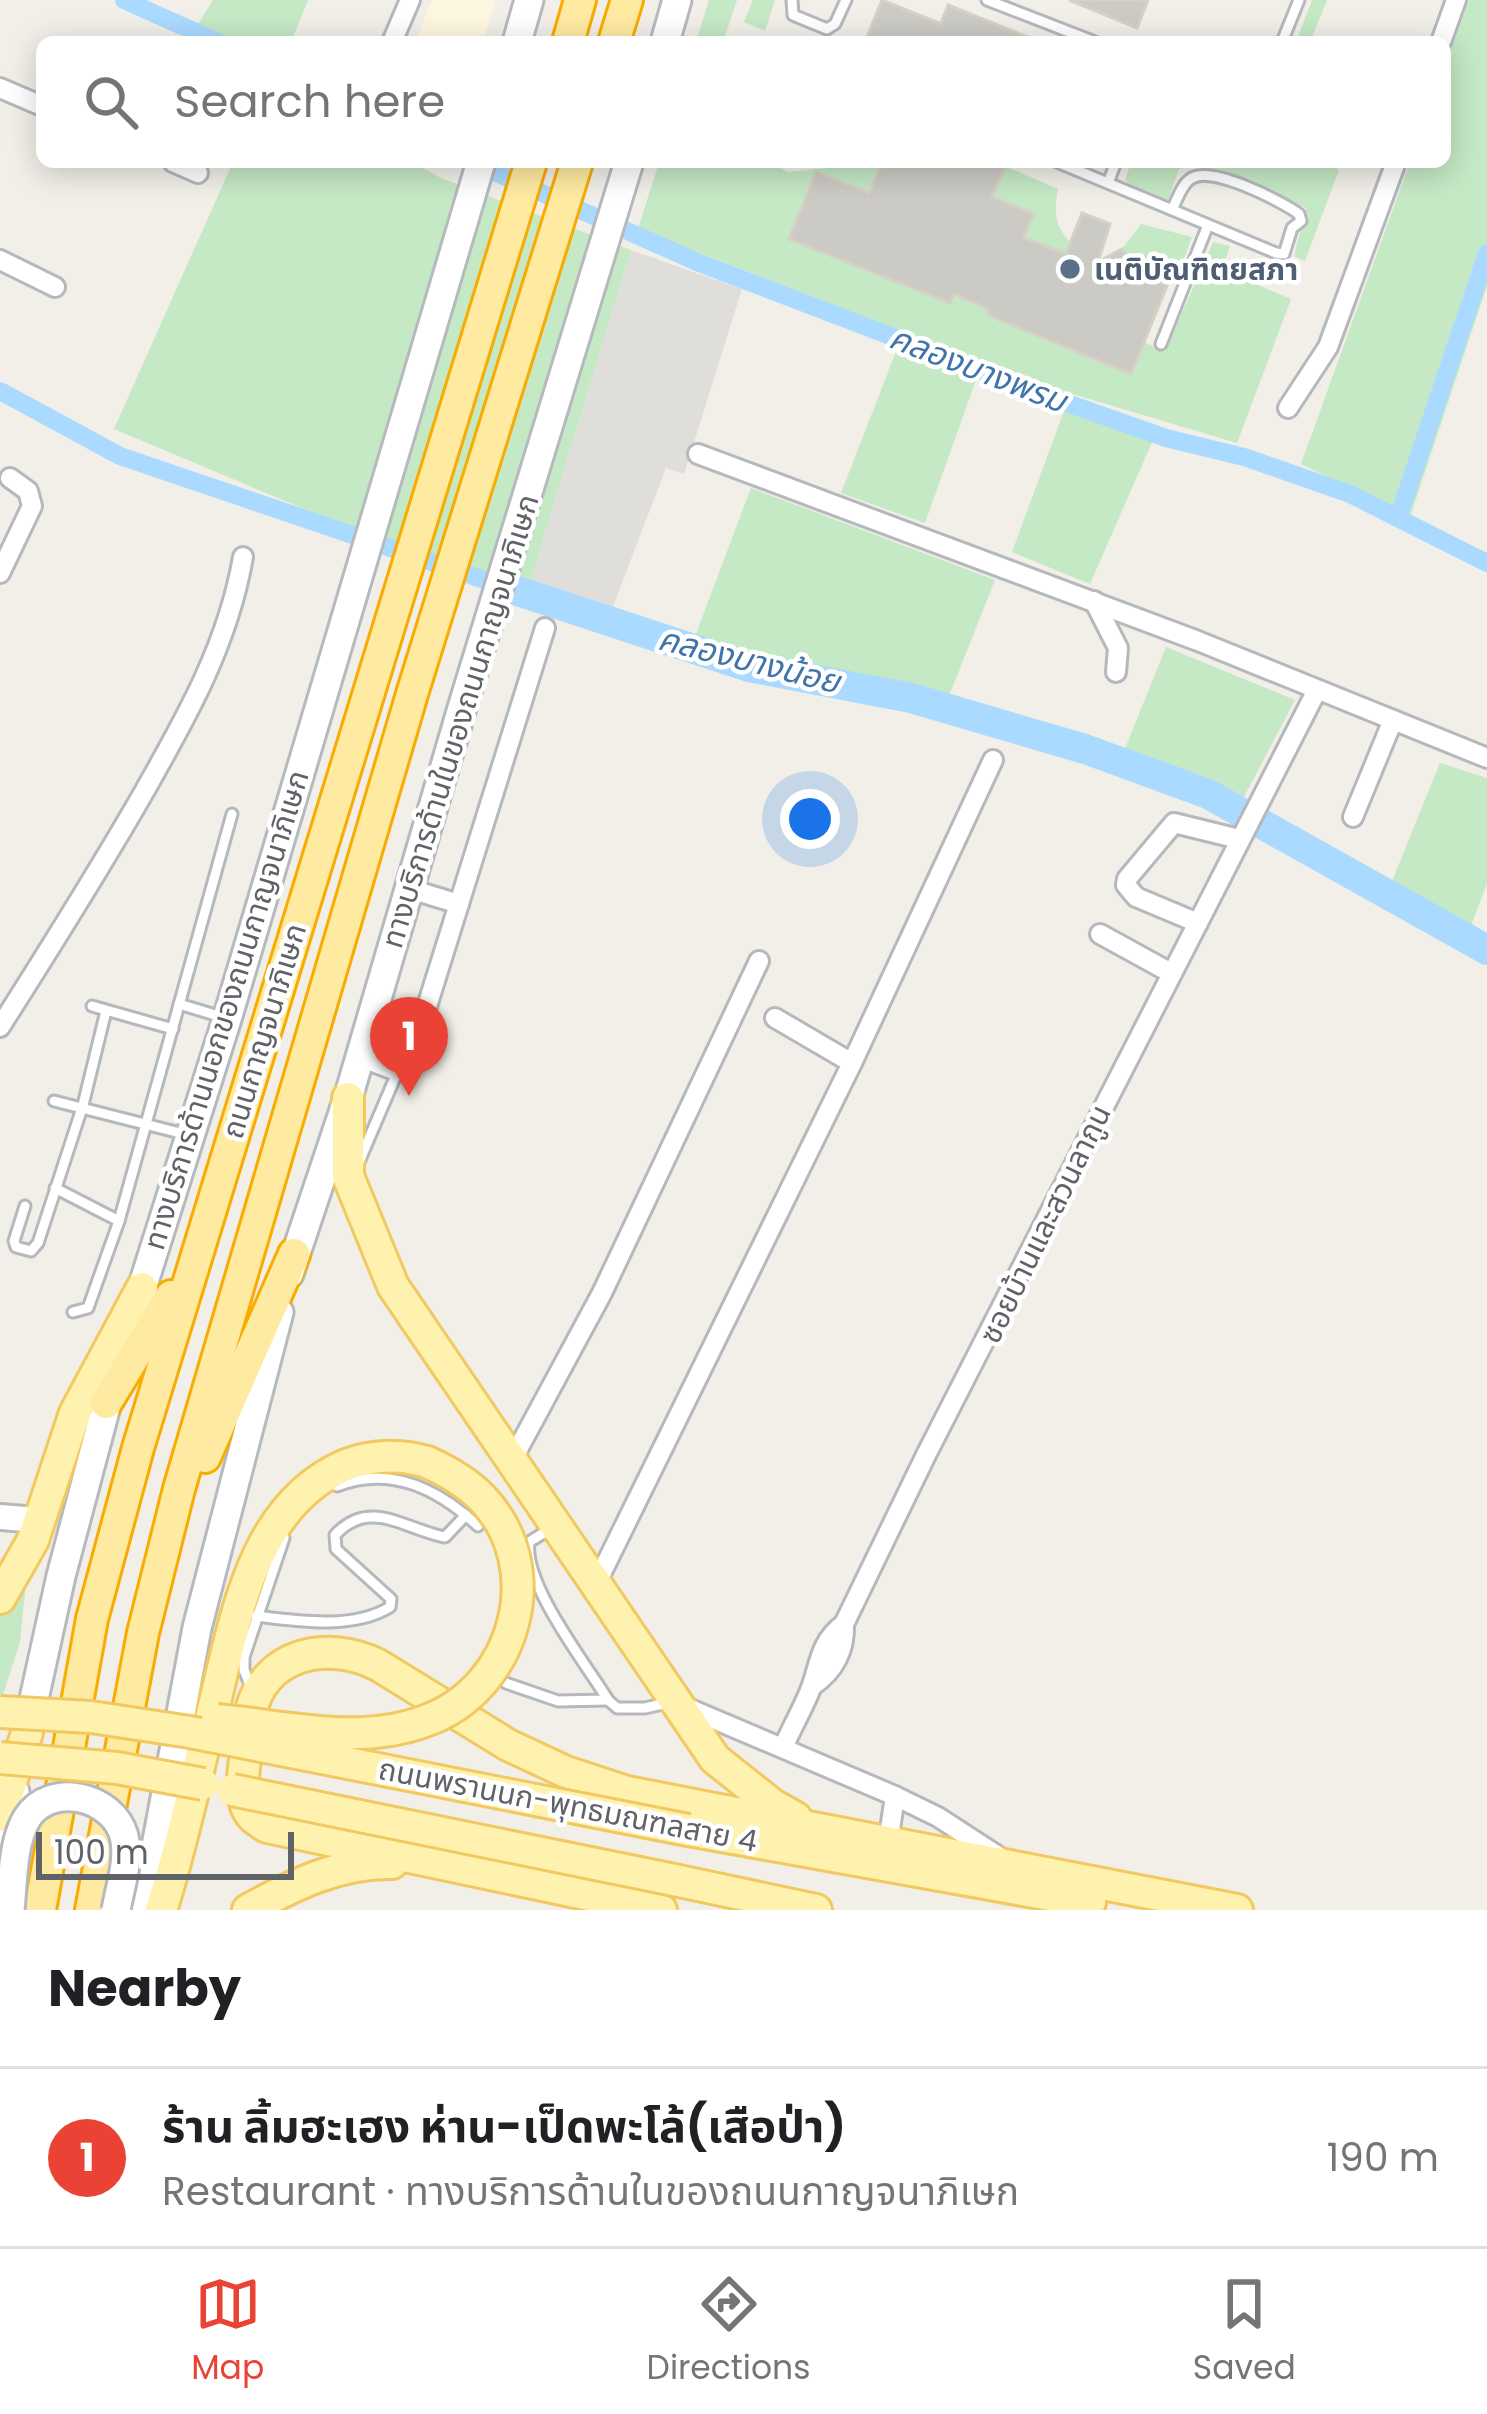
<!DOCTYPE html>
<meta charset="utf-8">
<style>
body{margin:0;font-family:Poppins,"Noto Sans Thai",sans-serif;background:#f2f2f2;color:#202124}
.scale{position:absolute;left:36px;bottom:30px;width:258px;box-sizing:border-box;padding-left:12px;border:6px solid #5f6368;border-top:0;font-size:33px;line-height:42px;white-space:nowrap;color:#5f6368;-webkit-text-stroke:9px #fff;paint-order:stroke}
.you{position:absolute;left:810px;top:819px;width:42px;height:42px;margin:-30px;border:9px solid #fff;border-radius:50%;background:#1a73e8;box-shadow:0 0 0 18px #1a73e833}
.badge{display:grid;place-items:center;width:78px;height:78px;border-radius:50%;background:#ea4335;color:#fff;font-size:39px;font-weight:700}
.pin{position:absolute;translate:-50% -99px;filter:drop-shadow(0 3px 6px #0008)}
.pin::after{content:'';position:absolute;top:63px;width:42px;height:36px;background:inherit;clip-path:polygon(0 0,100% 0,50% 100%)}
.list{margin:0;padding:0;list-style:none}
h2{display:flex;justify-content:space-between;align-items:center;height:156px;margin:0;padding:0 48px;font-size:51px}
h2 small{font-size:39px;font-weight:400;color:#757577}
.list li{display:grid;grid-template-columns:78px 1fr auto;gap:36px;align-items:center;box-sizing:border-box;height:180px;padding:0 48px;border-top:3px solid #e0e0e0}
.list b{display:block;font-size:45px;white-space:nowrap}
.list p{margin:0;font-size:39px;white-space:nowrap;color:#757577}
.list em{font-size:39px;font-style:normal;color:#757577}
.icon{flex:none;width:66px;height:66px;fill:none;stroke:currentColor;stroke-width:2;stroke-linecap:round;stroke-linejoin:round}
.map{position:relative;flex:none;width:1487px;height:1910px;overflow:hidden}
.search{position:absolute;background:#fff;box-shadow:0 6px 30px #0003;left:36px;right:36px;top:36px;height:132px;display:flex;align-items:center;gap:30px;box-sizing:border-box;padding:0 42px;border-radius:18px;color:#757577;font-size:45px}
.sheet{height:336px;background:#fff}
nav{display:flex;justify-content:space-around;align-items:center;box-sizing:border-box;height:168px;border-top:3px solid #e0e0e0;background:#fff;font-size:33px;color:#757577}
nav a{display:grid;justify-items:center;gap:6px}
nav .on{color:#ea4335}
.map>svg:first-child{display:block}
.commercial{fill:#fef7e0}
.industrial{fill:#e0deda}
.green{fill:#c5e8c5}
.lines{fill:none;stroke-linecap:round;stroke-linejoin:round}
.canal{stroke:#aadaff;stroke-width:18}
.river{stroke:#aadaff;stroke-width:30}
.building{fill:#cccac5;stroke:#d6d1c6;stroke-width:3}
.service-casing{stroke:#b5b8bc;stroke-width:15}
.minor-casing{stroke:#b5b8bc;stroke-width:24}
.tertiary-casing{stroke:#b5b8bc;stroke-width:30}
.secondary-casing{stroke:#b6babf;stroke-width:33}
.primary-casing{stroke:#f2c960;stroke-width:36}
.trunk-casing{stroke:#f9ab00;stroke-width:36}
.service{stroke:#fff;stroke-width:9}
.minor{stroke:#fff;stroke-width:18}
.tertiary{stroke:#fff;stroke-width:24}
.secondary{stroke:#fff;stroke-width:27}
.primary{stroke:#fff2af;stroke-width:30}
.trunk{stroke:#feeaa1;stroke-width:30}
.secondary-bridge-casing{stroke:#b6babf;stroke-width:33;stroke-linecap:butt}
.primary-bridge-casing{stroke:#f2c960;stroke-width:36;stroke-linecap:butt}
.secondary-bridge{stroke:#fff;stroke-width:27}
.primary-bridge{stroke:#fff2af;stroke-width:30}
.service-dot{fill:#5c6f8a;stroke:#fff;stroke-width:4.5}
.labels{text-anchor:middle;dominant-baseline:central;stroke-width:9;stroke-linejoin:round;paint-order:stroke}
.service-label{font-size:30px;font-weight:bold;fill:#4e5e75;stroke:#fff;text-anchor:start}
.street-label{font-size:30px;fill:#5f6368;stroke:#fff}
.water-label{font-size:33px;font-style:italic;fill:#4174aa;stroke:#fff}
</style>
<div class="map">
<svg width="1487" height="1910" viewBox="0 0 1487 1910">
<rect width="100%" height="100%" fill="#f1efe8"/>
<polygon class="commercial" points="432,0 496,0 483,42 415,42"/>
<polygon class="industrial" points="631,250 742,289 684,474 666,468 610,614 528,589"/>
<g class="green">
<polygon points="213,0 308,0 291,42 231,42 197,26"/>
<polygon points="709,0 737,0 723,42 696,42"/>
<polygon points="753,0 775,0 765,31 744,22"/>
<polygon points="1312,0 1327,0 1310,42 1296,42"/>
<polygon points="1469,0 1487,0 1487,286 1410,517 1301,464 1410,162 1445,162 1445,65"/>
<polygon points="233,162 412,162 441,178 631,250 528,589 342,525 114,429"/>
<polygon points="659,162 767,162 788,172 847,166 850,162 898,162 878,215 1165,352 1213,242 1230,246 1222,270 1291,299 1237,443 1029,381 638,229"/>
<polygon points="1131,162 1318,162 1339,170 1305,261 1294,256 1306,208 1195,166 1179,169 1168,201 1131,188 1125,180"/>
<path d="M 1005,166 L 1058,189 C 1054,213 1054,224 1070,242 L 1066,254 L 1024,238 L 1034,214 L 992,197 Z"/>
<polygon points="1141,224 1192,237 1176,281 1167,286 1137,271 1122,249"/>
<polygon points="897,349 976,380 925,523 841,493"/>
<polygon points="1064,411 1153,440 1090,584 1012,552"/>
<polygon points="751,488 995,580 947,701 747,660 693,642"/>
<polygon points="1166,647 1295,700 1244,797 1168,768 1122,756"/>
<polygon points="1440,763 1487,778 1487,883 1469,931 1390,886"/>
<polygon points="26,1582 20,1642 0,1704 0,1607"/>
</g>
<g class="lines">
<g class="canal">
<polyline points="124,0 218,42"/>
<polyline points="472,162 697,262 1050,397 1166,438 1244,457 1350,494 1487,563"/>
<polyline points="0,391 120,456 508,588"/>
<polyline points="1398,518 1487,253"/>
</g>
<polyline class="river" points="508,588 749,667 911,698 1085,749 1208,794 1487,950"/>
</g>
<g class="building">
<polygon points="882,0 941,24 948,5 1040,42 865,42"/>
<polygon points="1069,0 1148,0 1137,28"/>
<polygon points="882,162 1007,162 992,197 1034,214 1024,238 1066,254 1082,213 1110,224 1098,262 1122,249 1137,271 1167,286 1131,374 988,315 989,309 954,294 950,303 789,239 816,172 869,193"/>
</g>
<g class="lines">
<defs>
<g id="service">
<polyline points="792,0 793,15 827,29 835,24 846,0"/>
<polyline points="987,0 1095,42"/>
<polyline points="1282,42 1299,0"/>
<path d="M 1057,162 L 1276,253 L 1284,254 L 1292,228 L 1301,221 L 1299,214 C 1281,201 1213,166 1192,178 C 1182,183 1177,200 1172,210"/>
<polyline points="1108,183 1116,162"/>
<polyline points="1161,344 1208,225"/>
<polyline points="179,1004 222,1017"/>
<polyline points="92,1006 173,1029"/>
<polyline points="54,1101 188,1135"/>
<polyline points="359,1162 397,1073"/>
<polyline points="55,1188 119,1221"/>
<polyline points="25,1206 14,1241 16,1247 31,1251 38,1243 83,1105 106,1011"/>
<polyline points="73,1312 88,1308 119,1221 232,814"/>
<path d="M 337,1486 C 391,1465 438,1489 478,1526"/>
<path d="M 550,1529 L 529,1542 C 523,1584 586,1664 608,1700 L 617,1708 L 645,1708 L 671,1702"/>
<path d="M 256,1616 C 297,1621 353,1630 390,1607 L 391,1599 L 336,1549 L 335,1535 C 370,1497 406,1530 445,1537 L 466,1515"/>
<polyline points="506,1683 558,1701 608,1700"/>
<polyline points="251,1687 244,1670 244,1657 284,1538"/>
</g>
<g id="minor">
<polyline points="392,42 410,0"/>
<polyline points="1441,42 1456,0"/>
<polyline points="0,88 42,106"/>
<polyline points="173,162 198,173"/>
<polyline points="0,260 55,287"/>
<polyline points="1288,408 1328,347 1396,162"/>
<polyline points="698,454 1198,641 1487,758"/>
<polyline points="0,573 32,506 28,491 10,478"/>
<polyline points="1094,601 1118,648 1116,672"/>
<polyline points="1353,817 1393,720"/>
<polyline points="410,889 459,904"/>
<polyline points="1198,923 1136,897 1126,885 1127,879 1174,823 1239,839"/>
<polyline points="1100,934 1171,973"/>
<polyline points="775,1018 852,1063"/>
<path d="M 0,1027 C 49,950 98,872 144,792 C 187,716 228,644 243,557"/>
<polyline points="360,1057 397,1071 419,1032 545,628"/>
<polyline points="511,1462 602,1293 759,961"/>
<polyline points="595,1586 852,1063 993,760"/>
<path d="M 812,1686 C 834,1671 845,1651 844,1624"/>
<polyline points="683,1706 895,1796 938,1817 998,1856"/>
<path d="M 783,1748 C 791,1729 801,1712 809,1693 C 820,1667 818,1643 844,1624 L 927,1453 L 1317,690"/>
<polyline points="888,1843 895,1796"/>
</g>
<polyline id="tertiary" points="0,1517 38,1520"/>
<g id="secondary">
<polyline points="517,42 529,0"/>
<polyline points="665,42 677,0"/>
<polyline points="289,1274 348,1098 462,708 629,162"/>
<polyline points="136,1307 227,1019 481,162"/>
<polyline points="27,1731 61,1576 112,1384"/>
<polyline points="0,1865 15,1792"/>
<polyline points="144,1910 197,1628 279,1312"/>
</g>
<g id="primary">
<polyline points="348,1098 348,1176 393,1286 715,1759 773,1805 796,1818"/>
<polyline points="0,1598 33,1540 75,1413 142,1288"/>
<polyline points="0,1816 27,1733"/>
<polyline points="688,1830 1090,1902"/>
<polyline points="679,1881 816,1910"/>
<path d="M 161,1910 C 182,1846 195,1779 212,1714 C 235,1624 250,1506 346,1465 C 372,1455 401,1454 427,1462"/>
<path d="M 248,1910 C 293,1885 339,1862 392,1863"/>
<path d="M 661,1910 L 267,1827 C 258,1821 251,1818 247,1808 C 239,1791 244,1770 246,1752 C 247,1739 247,1726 250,1714 C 264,1652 328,1640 378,1665 L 508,1745 L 566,1772 L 627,1792 L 1237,1910"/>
</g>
<g id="trunk">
<polyline points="568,42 580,0"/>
<polyline points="614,42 627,0"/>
<polyline points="106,1403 171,1296"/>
<polyline points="205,1457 294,1254"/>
<polyline points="40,1910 92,1619 138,1448 531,162"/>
<polyline points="91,1910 143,1633 179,1489 412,694 577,162"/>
</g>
</defs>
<use href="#service" class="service-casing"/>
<use href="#minor" class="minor-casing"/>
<use href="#tertiary" class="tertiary-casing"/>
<use href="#secondary" class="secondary-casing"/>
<use href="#primary" class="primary-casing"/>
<use href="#trunk" class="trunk-casing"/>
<use href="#service" class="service"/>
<use href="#minor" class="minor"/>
<use href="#tertiary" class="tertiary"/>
<use href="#secondary" class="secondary"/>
<use href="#primary" class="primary"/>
<use href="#trunk" class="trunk"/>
<defs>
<path id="secondary-bridge" d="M 10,1910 C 13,1882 12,1843 27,1818 C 51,1781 113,1796 124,1836 C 130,1859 120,1887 116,1910"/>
<g id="primary-bridge">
<polyline points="0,1712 91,1717 190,1732 688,1830"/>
<path d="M 217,1720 C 286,1726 358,1746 425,1721 C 516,1689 550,1567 481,1497 C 465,1481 447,1471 427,1462"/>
<polyline points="0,1758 117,1768 203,1784"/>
<polyline points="232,1790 679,1881"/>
</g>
</defs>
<use href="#secondary-bridge" class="secondary-bridge-casing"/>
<use href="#primary-bridge" class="primary-bridge-casing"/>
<use href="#secondary-bridge" class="secondary-bridge"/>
<use href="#primary-bridge" class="primary-bridge"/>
</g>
<circle class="service-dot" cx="1070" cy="269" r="12"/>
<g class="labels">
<g class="service-label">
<text x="1094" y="269">เนติบัณฑิตยสภา</text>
</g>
<g class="street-label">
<text transform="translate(460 721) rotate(-73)">ทางบริการด้านในของถนนกาญจนาภิเษก</text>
<text transform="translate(226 1010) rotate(-73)">ทางบริการด้านนอกของถนนกาญจนาภิเษก</text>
<text transform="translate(264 1031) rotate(-73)">ถนนกาญจนาภิเษก</text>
<text transform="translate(1045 1224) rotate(-64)">ซอยบ้านและสวนลากูน</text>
<text transform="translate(568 1805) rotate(11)">ถนนพรานนก-พุทธมณฑลสาย 4</text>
</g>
<g class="water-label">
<text transform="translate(978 369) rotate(21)">คลองบางพรม</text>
<text transform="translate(749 660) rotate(14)">คลองบางน้อย</text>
</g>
</g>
</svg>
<div class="scale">100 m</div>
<div class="you"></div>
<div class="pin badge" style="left:409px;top:1096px">1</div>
<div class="search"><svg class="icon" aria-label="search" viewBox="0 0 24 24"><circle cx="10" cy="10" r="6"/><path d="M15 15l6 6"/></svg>Search here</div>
</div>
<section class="sheet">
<h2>Nearby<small></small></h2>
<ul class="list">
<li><span class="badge">1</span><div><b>ร้าน ลิ้มฮะเฮง ห่าน-เป็ดพะโล้(เสือป่า)</b><p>Restaurant · ทางบริการด้านในของถนนกาญจนาภิเษก</p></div><em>190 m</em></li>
</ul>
</section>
<nav>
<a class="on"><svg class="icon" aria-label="map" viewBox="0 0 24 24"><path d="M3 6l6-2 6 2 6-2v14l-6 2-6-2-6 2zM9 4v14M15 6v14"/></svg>Map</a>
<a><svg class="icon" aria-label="directions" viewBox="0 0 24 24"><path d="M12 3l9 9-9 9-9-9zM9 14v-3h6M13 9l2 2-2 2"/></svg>Directions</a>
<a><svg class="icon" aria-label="saved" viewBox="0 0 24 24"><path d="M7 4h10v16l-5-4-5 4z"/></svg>Saved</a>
</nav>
